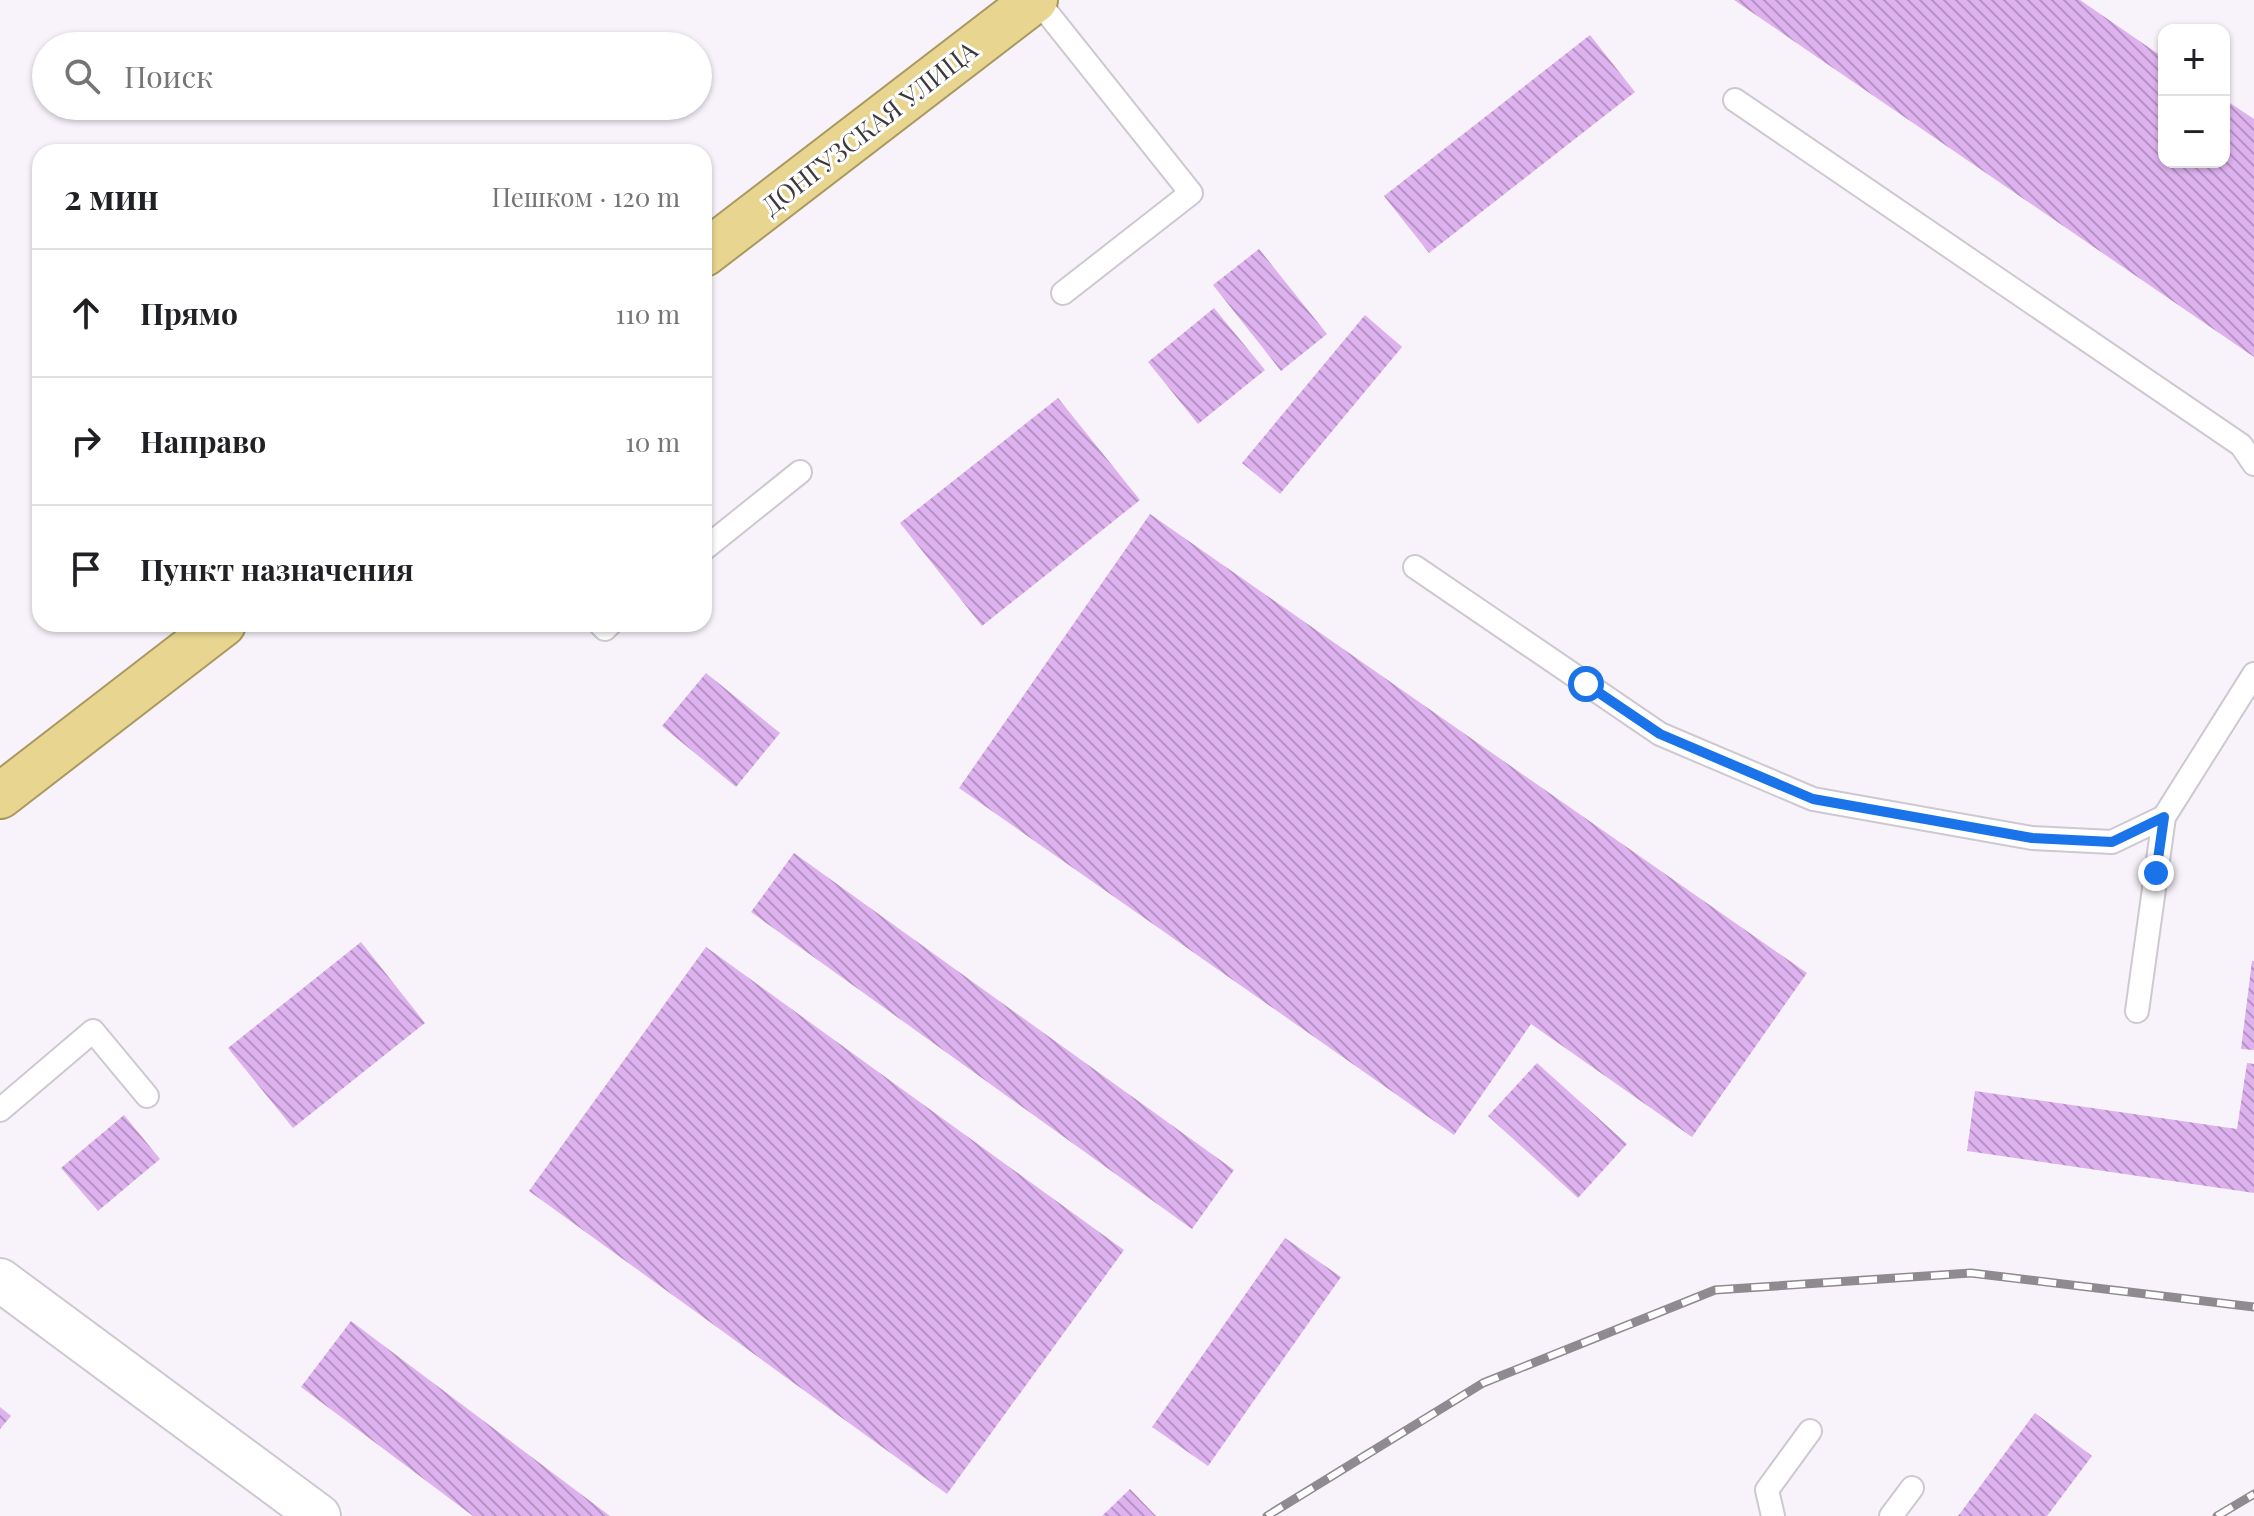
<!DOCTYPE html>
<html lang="ru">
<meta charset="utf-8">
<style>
body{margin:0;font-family:"Playfair Display",serif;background:#f6f6f6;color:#202124}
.controls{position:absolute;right:24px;top:24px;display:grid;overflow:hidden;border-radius:16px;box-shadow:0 2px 6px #0004}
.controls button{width:72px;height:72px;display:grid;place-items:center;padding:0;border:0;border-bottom:2px solid #e0e0e0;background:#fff;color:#202124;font:40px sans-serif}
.stop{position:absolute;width:24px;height:24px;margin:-18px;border:6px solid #1a73e8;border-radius:50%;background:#fff}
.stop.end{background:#1a73e8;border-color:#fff;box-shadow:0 2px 8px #0008}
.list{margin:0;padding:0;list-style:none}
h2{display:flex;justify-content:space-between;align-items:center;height:104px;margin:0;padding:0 32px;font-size:34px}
h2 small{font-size:26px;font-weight:400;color:#757577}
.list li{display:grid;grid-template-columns:52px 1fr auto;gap:24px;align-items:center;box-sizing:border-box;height:128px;padding:0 32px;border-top:2px solid #e0e0e0}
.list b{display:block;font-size:30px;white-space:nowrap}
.list em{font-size:26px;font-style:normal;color:#757577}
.icon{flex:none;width:44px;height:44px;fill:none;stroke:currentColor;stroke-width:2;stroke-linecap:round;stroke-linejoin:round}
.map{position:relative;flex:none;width:2254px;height:1516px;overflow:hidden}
.search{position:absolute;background:#fff;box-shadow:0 2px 6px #0004;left:32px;top:32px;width:680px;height:88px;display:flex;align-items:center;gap:20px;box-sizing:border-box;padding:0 28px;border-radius:44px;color:#757577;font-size:30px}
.panel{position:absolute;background:#fff;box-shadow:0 2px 6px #0004;left:32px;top:144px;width:680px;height:488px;border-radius:24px}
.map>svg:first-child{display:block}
.building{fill:url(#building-back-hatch)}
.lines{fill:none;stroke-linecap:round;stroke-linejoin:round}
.service-casing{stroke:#cec8d0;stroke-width:26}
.minor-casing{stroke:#cec8d0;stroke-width:46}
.trunk-casing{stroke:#a99961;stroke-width:48}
.service{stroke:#fff;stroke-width:22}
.minor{stroke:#fff;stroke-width:42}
.trunk{stroke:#e8d690;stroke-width:44}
.rail-casing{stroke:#8f8a90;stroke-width:9}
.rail{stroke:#fff;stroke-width:6;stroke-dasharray:18;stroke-linecap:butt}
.route{stroke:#1a73e8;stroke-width:10}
.labels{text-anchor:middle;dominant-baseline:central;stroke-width:6;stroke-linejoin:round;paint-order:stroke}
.street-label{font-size:26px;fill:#3c393d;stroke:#fff}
</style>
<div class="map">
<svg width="2254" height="1516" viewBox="0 0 2254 1516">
<defs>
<pattern id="building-back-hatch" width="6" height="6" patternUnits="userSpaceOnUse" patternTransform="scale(2)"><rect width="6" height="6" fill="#deb2ef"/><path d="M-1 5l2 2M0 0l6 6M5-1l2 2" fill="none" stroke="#b592c3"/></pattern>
</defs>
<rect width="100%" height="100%" fill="#f8f2fa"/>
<g class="building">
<polygon points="1734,0 2080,0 2164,58 2164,162 2224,162 2224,99 2254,119 2254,357"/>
<polygon points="1590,35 1635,92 1429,253 1384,196"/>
<polygon points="1259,249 1327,334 1281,371 1213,285"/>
<polygon points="1214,308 1265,370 1198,424 1148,362"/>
<polygon points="1365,315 1402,347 1280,494 1242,463"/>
<polygon points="1058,398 1140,500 982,626 900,523"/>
<polygon points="1150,514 1807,973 1692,1137 1531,1024 1454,1135 959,788"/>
<polygon points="706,673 780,733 736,787 662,726"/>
<polygon points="794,853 1234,1170 1192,1229 751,912"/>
<polygon points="361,942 425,1023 293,1128 228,1048"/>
<polygon points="706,947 1124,1250 947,1494 529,1191"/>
<polygon points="2252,961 2254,961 2254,1050 2241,1049"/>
<polygon points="1537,1063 1627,1144 1578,1198 1488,1116"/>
<polygon points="2247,1063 2254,1064 2254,1193 1967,1151 1975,1091 2237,1129"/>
<polygon points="124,1115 160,1159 98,1211 61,1168"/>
<polygon points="1285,1238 1341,1277 1208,1466 1152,1427"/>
<polygon points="351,1321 610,1516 473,1516 301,1387"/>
<polygon points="0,1407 11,1416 0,1429"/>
<polygon points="2035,1413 2092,1456 2047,1516 1958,1516"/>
<polygon points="1130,1489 1156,1516 1102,1516"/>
</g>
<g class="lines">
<defs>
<g id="service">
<polyline points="1037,0 1191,193 1063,293"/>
<polyline points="1735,100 2241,445 2254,464"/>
<polyline points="704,549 800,472"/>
<polyline points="1415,567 1660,734 1813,799 2032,838 2112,842 2164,817"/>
<polyline points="600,624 605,629 610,624"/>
<polyline points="2137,1011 2164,817 2254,674"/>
<polyline points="0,1110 93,1031 147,1096"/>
<polyline points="1773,1516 1767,1490 1810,1431"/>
<polyline points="1891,1516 1912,1488"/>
</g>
<polyline id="minor" points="0,1280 319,1516"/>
<g id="trunk">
<polyline points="704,254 1035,0"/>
<polyline points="0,796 223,624"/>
</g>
</defs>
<use href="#service" class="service-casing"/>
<use href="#minor" class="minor-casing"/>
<use href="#trunk" class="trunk-casing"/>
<use href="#service" class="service"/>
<use href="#minor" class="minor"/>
<use href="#trunk" class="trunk"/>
<defs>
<g id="rail">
<polyline points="1267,1516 1483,1383 1715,1290 1971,1273 2254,1307"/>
<polyline points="2217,1516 2254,1494"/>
</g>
</defs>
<use href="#rail" class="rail-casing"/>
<use href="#rail" class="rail"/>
</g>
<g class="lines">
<polyline class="route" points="1586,684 1660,734 1813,799 2032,838 2112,842 2164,817 2156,873"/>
</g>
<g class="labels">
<g class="street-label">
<text transform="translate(869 127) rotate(-38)">ДОНГУЗСКАЯ УЛИЦА</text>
</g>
</g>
</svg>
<div class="controls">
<button>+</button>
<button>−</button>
</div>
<div class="stop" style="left:1586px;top:684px"></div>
<div class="stop end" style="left:2156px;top:873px"></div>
<div class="search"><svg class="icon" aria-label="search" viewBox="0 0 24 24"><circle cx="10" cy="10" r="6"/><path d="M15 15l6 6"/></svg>Поиск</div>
<section class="panel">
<h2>2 мин<small>Пешком · 120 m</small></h2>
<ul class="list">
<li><svg class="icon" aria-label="ahead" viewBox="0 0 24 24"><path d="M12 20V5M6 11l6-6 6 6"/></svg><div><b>Прямо</b></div><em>110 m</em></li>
<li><svg class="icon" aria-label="right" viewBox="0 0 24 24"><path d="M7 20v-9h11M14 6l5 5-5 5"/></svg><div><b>Направо</b></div><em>10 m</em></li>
<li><svg class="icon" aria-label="arrive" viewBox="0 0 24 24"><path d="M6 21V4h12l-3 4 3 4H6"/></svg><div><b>Пункт назначения</b></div></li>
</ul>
</section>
</div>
